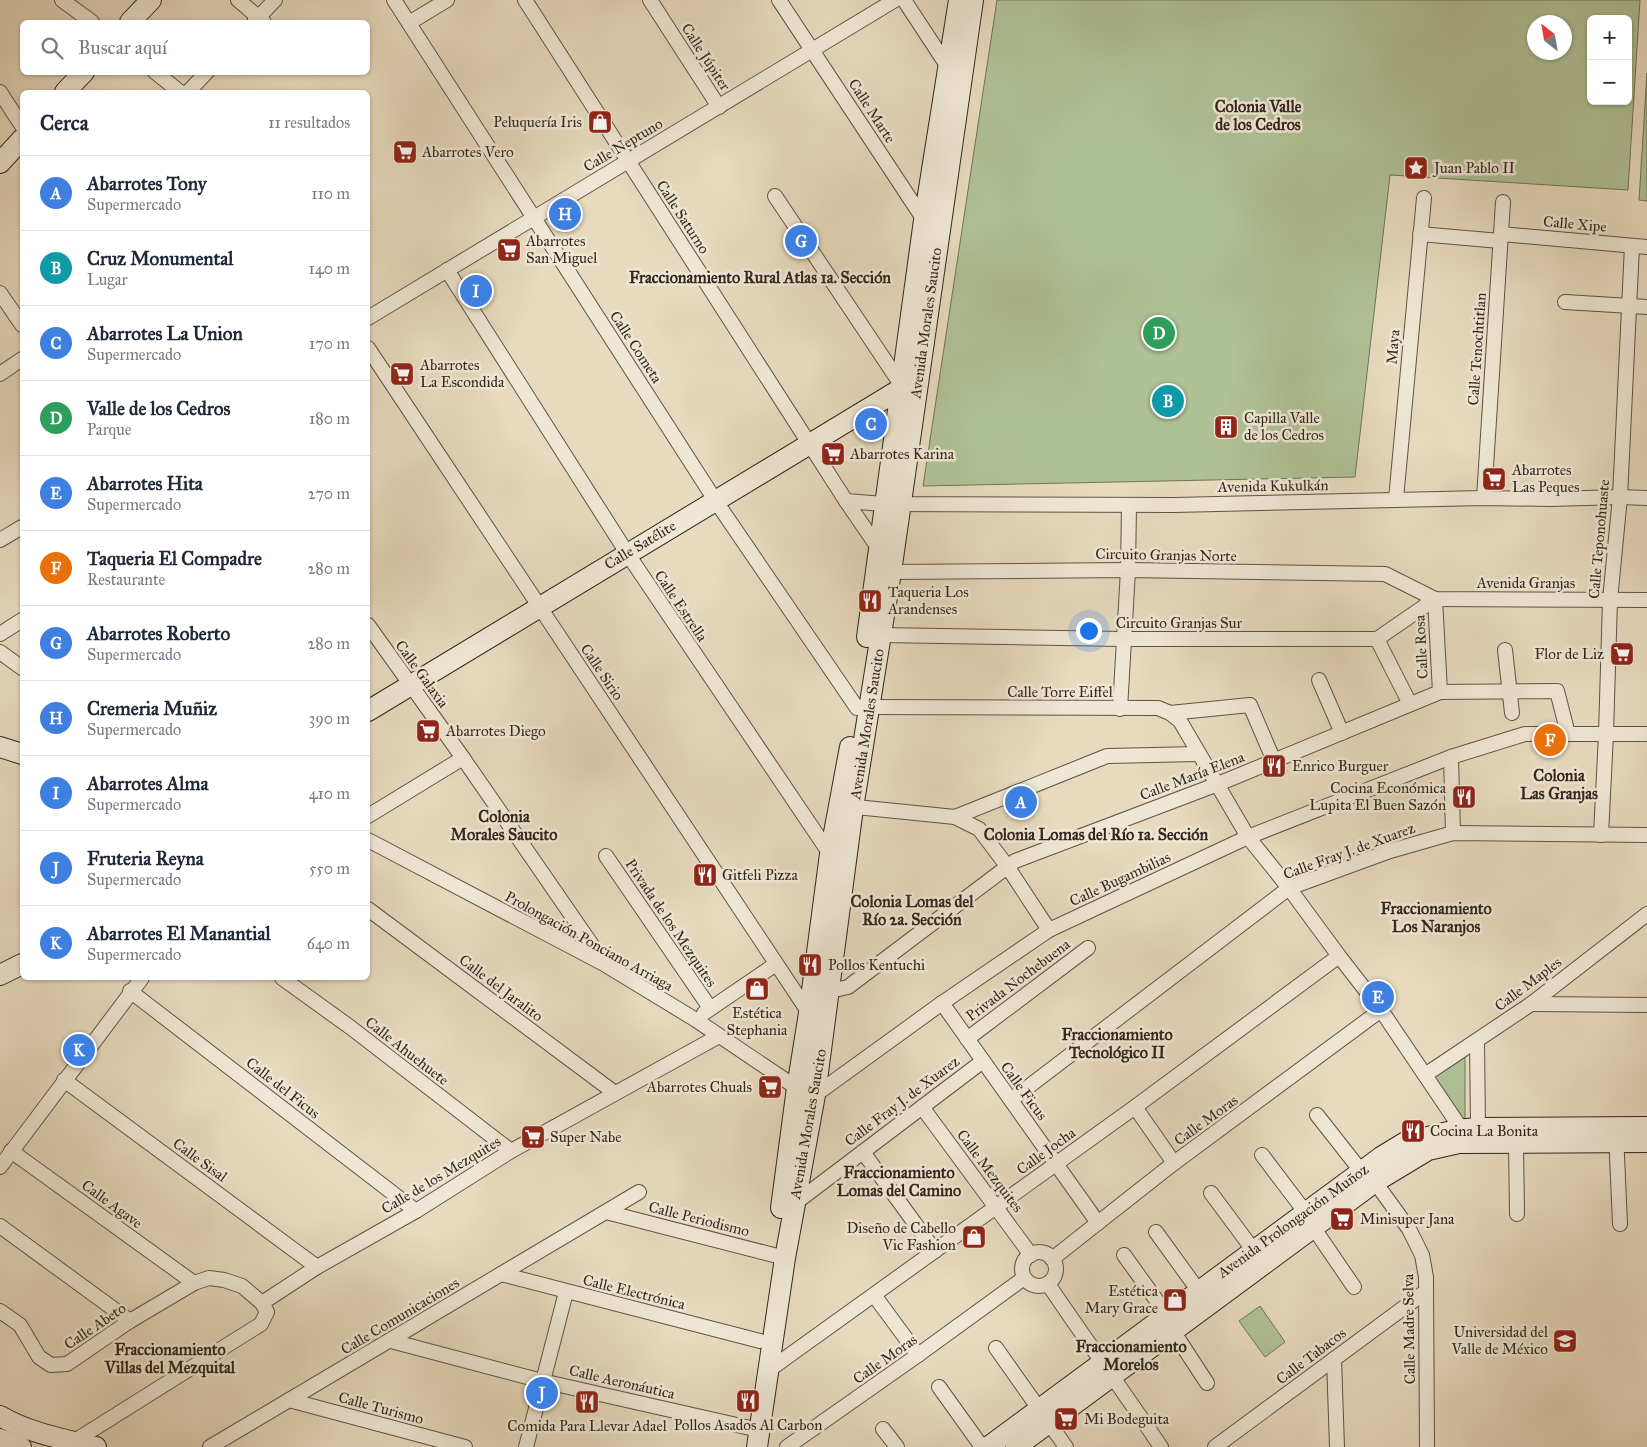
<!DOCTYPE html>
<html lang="es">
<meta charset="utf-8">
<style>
body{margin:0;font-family:"IM FELL Great Primer",serif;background:#f2f2f3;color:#1f2937}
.controls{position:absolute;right:15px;top:15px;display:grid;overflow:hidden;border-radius:8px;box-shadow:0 1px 4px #0004}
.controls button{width:45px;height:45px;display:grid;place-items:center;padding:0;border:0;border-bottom:1px solid #e0e1e3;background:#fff;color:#1f2937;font:25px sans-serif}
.compass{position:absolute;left:1527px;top:15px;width:45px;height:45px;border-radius:50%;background:#fff;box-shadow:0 1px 4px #0004;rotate:329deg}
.you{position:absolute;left:1088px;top:630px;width:18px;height:18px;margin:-12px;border:4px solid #fff;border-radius:50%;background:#1a73e8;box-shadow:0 0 0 8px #1a73e833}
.badge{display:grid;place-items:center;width:32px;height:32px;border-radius:50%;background:#7c3aed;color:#fff;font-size:16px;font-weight:700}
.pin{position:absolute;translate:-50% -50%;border:2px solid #fff;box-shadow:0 1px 5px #0006}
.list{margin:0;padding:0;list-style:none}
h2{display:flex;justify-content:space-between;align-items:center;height:65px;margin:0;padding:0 20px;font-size:21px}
h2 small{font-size:16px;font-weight:400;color:#747a83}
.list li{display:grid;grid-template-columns:32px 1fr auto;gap:15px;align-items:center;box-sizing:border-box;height:75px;padding:0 20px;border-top:1px solid #e0e1e3}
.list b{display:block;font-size:19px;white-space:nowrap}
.list p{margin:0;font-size:16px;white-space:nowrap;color:#747a83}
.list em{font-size:16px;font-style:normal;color:#747a83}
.icon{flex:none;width:28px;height:28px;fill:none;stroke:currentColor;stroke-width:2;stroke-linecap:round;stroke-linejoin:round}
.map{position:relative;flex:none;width:1647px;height:1447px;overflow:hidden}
.search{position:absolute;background:#fff;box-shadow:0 1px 4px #0004;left:20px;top:20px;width:350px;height:55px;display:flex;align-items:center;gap:12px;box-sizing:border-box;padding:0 18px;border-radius:8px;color:#747a83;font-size:19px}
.panel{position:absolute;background:#fff;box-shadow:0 1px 4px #0004;left:20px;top:90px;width:350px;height:890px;border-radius:8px}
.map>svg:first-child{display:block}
.green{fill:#b0c196;stroke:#70745a;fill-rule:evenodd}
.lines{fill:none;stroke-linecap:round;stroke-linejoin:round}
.street-casing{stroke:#5e5445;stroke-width:16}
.secondary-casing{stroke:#30271d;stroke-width:22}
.street{stroke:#efe7d5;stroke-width:14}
.secondary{stroke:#efe7d5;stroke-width:20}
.labels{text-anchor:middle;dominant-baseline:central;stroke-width:5;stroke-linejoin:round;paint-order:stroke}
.street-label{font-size:15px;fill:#30271d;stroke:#efe7d5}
.poi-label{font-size:15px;fill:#30271d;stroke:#efe7d5;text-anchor:start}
.neighbourhood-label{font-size:16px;font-weight:bold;fill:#30271d;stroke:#efe7d5}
</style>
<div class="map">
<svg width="1647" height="1447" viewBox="0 0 1647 1447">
<rect width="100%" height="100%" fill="#e7dabe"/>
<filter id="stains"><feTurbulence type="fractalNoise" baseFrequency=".004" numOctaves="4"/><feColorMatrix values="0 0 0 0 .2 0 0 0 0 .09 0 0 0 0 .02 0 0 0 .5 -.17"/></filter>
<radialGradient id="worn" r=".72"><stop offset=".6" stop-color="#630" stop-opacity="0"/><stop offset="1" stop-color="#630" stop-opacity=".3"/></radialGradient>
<g class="green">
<path d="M 997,0 L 1640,0 L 1628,190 L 1390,175 L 1355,477 L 923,486 ZM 1591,19 L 1628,19 L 1628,101 L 1591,101 ZM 1564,22 L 1564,52 L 1534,52 L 1534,22 Z"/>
<polygon points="1647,73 1647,201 1639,200"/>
<polygon points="1465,1055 1465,1124 1432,1078"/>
<polygon points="1260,1306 1285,1342 1265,1357 1239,1321"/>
</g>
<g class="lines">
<defs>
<g id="street">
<polyline points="62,0 92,22"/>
<polyline points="238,0 264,22"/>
<polyline points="394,0 715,500 857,708"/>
<polyline points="525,0 846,501 879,549"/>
<polyline points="650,0 719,107"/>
<polyline points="779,0 926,223"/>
<polyline points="904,0 950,70"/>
<polyline points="254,22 275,0"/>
<polyline points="409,23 447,0"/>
<polyline points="155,72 180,92"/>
<polyline points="0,92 22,126"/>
<polyline points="188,92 207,72"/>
<polyline points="775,196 900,383"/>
<polyline points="1420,234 1500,241"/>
<polyline points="1501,234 1647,247"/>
<polyline points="447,270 627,553 830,854"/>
<polyline points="0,293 22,325"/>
<polyline points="1565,302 1647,307"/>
<polyline points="368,318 895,0"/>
<polyline points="368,348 809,1013"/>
<polyline points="0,374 22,359"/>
<polyline points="1484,498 1503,202"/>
<polyline points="1396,499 1424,198"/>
<polyline points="846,501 884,504 1174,505 1484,498 1551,499 1620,497 1647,498"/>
<polyline points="0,540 22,527"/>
<polyline points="891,572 1128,570 1385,574 1435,599 1647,600"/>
<polyline points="1435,599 1440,692"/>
<polyline points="368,625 463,758 603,961"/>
<polyline points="0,634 22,620"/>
<polyline points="880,635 1123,639 1377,639 1435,599"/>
<polyline points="1377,639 1410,704"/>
<polyline points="1505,650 1512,713"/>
<polyline points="0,652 22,668"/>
<polyline points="1319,680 1342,733"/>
<polyline points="870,707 1158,708 1170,713 1250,705 1274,761"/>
<polyline points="1120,709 1128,570 1129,505"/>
<polyline points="1170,713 1180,721 1248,837 1289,888 1339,956 1381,1010 1462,1130"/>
<polyline points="1451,757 1453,833"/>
<polyline points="846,806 955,817 1107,756 1198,754"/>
<polyline points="368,816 463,758"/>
<polyline points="955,817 979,829 1007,866 1049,930"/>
<polyline points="1601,835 1606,734 1610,600 1620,497 1632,246"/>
<polyline points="368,840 604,964 696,1020 797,1088 815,1095 942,1003 1049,930 1248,837 1451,757 1525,734 1647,734"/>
<polyline points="606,856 710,1008"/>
<polyline points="368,909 615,1093"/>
<polyline points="282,978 350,1027 511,1151"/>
<polyline points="830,987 839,989 848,987 1015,861 1218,784 1440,692 1557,691 1568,734"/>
<polyline points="130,991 416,1211"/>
<polyline points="942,1003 1098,1223"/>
<polyline points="1531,1004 1647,1005"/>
<polyline points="704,1013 776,964"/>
<polyline points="967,1039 1088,948"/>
<polyline points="1477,1041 1478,1128"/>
<polyline points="1425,1075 1531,1004 1647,914"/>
<polyline points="64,1080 317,1267"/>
<polyline points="1011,1100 1289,888 1390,851 1453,833 1647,835"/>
<polyline points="922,1107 1031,1255"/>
<polyline points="1135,1107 1174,1163"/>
<polyline points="1317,1115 1361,1171 1375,1182 1409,1229 1422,1255 1426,1277 1427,1447"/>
<polyline points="1616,1133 1620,1224"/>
<polyline points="1516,1143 1517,1214"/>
<polyline points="11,1151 194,1283"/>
<polyline points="863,1152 935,1251"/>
<polyline points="1262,1155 1306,1213"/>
<polyline points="0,1167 142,978"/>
<polyline points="1211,1193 1254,1251"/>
<polyline points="794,1204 983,1061"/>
<polyline points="606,1212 785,1258"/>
<polyline points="0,1226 130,1321"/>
<polyline points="1313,1227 1354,1287"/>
<polyline points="1156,1232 1198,1290"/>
<circle cx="1039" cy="1269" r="17"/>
<polyline points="1124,1255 1167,1315"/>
<polyline points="1052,1259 1174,1163 1381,1010"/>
<polyline points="501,1274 760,1341"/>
<path d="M 1048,1284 C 1085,1339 1124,1392 1161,1447"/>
<polyline points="874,1295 918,1355"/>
<polyline points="262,1303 317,1267 416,1211 511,1151 719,1036"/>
<polyline points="0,1311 20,1325 39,1357 51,1365 67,1364 130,1321 194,1283 209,1278 224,1280 242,1286 262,1303 267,1312 261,1324 73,1442"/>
<polyline points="1173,1331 1207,1383"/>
<polyline points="391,1341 542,1381 759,1430"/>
<polyline points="996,1348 1066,1447"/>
<polyline points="1334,1359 1337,1447"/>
<polyline points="769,1370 1135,1107 1339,956"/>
<polyline points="939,1387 982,1447"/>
<polyline points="289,1400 465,1447"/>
<polyline points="883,1429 897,1447"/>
<polyline points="210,1447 639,1192"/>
<polyline points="526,1447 566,1292"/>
<polyline points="787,1447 918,1355 1024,1278"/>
<polyline points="1215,1447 1425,1292"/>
</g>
<g id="secondary">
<polyline points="130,22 151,0"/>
<polyline points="65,92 84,72"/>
<polyline points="0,163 22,139"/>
<polyline points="867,637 924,220 959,0"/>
<polyline points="368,711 899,390 909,392"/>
<polyline points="0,747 22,754"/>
<polyline points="0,975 22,964"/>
<polyline points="781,1208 797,1088 809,1013 830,854 850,747"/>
<path d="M 0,1416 C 29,1433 63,1439 96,1447"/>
<polyline points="0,1439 21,1447"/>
<polyline points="757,1447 785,1258 815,1095 853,808 891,572 973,0"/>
<polyline points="988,1447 1381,1157 1404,1143 1456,1130 1478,1128 1647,1127"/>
<polyline points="1016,1447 1375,1182 1428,1150 1459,1143 1647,1142"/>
</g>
</defs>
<use href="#street" class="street-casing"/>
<use href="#secondary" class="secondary-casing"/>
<use href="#street" class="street"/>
<use href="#secondary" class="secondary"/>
</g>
<defs>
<symbol id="shop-square" viewBox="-11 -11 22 22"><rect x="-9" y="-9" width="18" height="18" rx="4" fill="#8f2418" stroke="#efe7d5"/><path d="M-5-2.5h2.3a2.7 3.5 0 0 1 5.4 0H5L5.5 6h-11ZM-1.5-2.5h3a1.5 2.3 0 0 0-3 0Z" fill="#fff"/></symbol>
<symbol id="supermarket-square" viewBox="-11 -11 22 22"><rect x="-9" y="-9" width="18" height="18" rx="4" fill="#8f2418" stroke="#efe7d5"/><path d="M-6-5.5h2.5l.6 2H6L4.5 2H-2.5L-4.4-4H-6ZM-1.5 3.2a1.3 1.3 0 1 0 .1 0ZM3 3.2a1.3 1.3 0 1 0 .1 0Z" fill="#fff"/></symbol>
<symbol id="sight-square" viewBox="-11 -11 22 22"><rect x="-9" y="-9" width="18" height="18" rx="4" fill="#8f2418" stroke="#efe7d5"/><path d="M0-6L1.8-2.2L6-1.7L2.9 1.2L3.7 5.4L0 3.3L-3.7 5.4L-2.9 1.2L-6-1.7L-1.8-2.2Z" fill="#fff"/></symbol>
<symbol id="building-square" viewBox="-11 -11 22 22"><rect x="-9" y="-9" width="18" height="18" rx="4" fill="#8f2418" stroke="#efe7d5"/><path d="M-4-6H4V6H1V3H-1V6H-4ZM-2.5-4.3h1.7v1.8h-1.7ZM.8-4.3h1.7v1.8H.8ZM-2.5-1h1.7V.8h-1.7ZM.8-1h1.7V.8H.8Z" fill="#fff"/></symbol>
<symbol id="restaurant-square" viewBox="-11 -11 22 22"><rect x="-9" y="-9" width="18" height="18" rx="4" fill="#8f2418" stroke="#efe7d5"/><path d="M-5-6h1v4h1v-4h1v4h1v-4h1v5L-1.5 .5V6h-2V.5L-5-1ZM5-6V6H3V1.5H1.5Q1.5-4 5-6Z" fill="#fff"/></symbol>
<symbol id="university-square" viewBox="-11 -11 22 22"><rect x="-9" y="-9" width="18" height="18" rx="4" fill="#8f2418" stroke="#efe7d5"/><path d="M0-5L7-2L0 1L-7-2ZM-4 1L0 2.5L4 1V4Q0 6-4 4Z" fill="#fff"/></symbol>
</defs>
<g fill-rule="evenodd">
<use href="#shop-square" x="586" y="108" width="28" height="28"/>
<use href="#supermarket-square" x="391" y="138" width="28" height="28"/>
<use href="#sight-square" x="1402" y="154" width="28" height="28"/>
<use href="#supermarket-square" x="495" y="236" width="28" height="28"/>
<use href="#supermarket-square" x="388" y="360" width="28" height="28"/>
<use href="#building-square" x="1212" y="413" width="28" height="28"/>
<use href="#supermarket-square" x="819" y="440" width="28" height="28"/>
<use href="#supermarket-square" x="1480" y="465" width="28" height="28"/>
<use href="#restaurant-square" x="856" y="587" width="28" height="28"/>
<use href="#supermarket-square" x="1608" y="640" width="28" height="28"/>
<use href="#supermarket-square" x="414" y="717" width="28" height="28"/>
<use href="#restaurant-square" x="1260" y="752" width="28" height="28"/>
<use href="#restaurant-square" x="1450" y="783" width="28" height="28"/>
<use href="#restaurant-square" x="691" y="861" width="28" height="28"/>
<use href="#restaurant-square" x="796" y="951" width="28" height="28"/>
<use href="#shop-square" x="743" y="975" width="28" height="28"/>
<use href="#supermarket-square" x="756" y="1073" width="28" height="28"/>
<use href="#restaurant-square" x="1399" y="1117" width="28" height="28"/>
<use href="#supermarket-square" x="519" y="1123" width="28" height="28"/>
<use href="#supermarket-square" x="1328" y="1205" width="28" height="28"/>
<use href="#shop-square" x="960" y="1223" width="28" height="28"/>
<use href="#shop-square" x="1161" y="1286" width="28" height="28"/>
<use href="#university-square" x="1551" y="1327" width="28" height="28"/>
<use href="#restaurant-square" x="734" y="1387" width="28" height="28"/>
<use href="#restaurant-square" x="573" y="1388" width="28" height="28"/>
<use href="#supermarket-square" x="1052" y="1405" width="28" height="28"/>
</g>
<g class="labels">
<g class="street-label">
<text transform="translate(706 57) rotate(57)">Calle Júpiter</text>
<text transform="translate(872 111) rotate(57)">Calle Marte</text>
<text transform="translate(623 145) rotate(-31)">Calle Neptuno</text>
<text transform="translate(683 217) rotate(57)">Calle Saturno</text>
<text transform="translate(1575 224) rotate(5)">Calle Xipe</text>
<text transform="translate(926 323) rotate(-82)">Avenida Morales Saucito</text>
<text transform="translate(636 347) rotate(57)">Calle Cometa</text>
<text transform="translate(1393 347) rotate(-85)">Maya</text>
<text transform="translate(1477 349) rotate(-86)">Calle Tenochtitlan</text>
<text transform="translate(1273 486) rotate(-1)">Avenida Kukulkán</text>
<text transform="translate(1599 539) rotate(-85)">Calle Teponohuaste</text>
<text transform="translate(640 545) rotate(-31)">Calle Satélite</text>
<text transform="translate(1166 555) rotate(1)">Circuito Granjas Norte</text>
<text x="1526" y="583">Avenida Granjas</text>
<text transform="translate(681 606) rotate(56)">Calle Estrella</text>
<text x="1179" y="623">Circuito Granjas Sur</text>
<text transform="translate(1421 647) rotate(-93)">Calle Rosa</text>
<text transform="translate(602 672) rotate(56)">Calle Sirio</text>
<text transform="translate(422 674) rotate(54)">Calle Galaxia</text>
<text x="1060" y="692">Calle Torre Eiffel</text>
<text transform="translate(867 724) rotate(-81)">Avenida Morales Saucito</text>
<text transform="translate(1192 776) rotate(-21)">Calle María Elena</text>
<text transform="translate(1349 851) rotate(-20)">Calle Fray J. de Xuarez</text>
<text transform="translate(1120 879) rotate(-25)">Calle Bugambilias</text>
<text transform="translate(671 923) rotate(56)">Privada de los Mezquites</text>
<text transform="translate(589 941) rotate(29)">Prolongación Ponciano Arriaga</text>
<text transform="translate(1018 980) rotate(-37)">Privada Nochebuena</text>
<text transform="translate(1528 984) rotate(-37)">Calle Maples</text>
<text transform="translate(501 988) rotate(37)">Calle del Jaralito</text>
<text transform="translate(407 1051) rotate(38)">Calle Ahuehuete</text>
<text transform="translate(283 1088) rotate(38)">Calle del Ficus</text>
<text transform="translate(1024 1091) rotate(54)">Calle Ficus</text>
<text transform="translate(902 1101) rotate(-37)">Calle Fray J. de Xuarez</text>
<text transform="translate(1206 1120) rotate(-36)">Calle Moras</text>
<text transform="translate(808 1124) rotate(-80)">Avenida Morales Saucito</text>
<text transform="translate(1046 1151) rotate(-36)">Calle Jocha</text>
<text transform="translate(200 1160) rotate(36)">Calle Sisal</text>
<text transform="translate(990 1171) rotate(53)">Calle Mezquites</text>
<text transform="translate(441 1175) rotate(-31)">Calle de los Mezquites</text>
<text transform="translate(112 1204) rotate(36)">Calle Agave</text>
<text transform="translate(699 1219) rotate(14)">Calle Periodismo</text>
<text transform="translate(1293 1221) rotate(-36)">Avenida Prolongación Muñoz</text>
<text transform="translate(634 1292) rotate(14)">Calle Electrónica</text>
<text transform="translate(400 1316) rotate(-31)">Calle Comunicaciones</text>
<text transform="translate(95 1326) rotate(-34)">Calle Abeto</text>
<text transform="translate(1409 1329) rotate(-91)">Calle Madre Selva</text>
<text transform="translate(1311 1356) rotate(-37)">Calle Tabacos</text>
<text transform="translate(885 1359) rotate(-35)">Calle Moras</text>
<text transform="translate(622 1382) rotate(13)">Calle Aeronáutica</text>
<text transform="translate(381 1408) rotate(15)">Calle Turismo</text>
</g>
<g class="poi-label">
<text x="582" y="122" text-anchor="end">Peluquería Iris</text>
<text x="422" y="152">Abarrotes Vero</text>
<text x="1434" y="168">Juan Pablo II</text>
<text x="526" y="241">Abarrotes<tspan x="526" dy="17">San Miguel</tspan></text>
<text x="420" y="365">Abarrotes<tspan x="420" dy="17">La Escondida</tspan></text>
<text x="1244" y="418">Capilla Valle<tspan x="1244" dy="17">de los Cedros</tspan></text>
<text x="850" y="454">Abarrotes Karina</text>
<text x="1512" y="470">Abarrotes<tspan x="1512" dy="17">Las Peques</tspan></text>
<text x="888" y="592">Taqueria Los<tspan x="888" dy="17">Arandenses</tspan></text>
<text x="1604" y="654" text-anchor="end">Flor de Liz</text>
<text x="446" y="731">Abarrotes Diego</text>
<text x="1292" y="766">Enrico Burguer</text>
<text x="1446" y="788" text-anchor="end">Cocina Económica<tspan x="1446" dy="17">Lupita El Buen Sazón</tspan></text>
<text x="722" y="875">Gitfeli Pizza</text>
<text x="828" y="965">Pollos Kentuchi</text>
<text x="757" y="1013" text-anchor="middle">Estética<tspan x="757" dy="17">Stephania</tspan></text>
<text x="752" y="1087" text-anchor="end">Abarrotes Chuals</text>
<text x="1430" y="1131">Cocina La Bonita</text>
<text x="550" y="1137">Super Nabe</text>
<text x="1360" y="1219">Minisuper Jana</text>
<text x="956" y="1228" text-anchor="end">Diseño de Cabello<tspan x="956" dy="17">Vic Fashion</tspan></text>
<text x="1158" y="1291" text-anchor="end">Estética<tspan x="1158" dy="17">Mary Grace</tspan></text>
<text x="1548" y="1332" text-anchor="end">Universidad del<tspan x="1548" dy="17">Valle de México</tspan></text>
<text x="1084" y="1419">Mi Bodeguita</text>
<text x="748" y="1425" text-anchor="middle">Pollos Asados Al Carbon</text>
<text x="587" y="1426" text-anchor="middle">Comida Para Llevar Adael</text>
</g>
<g class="neighbourhood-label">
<text x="1258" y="106">Colonia Valle<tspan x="1258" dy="18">de los Cedros</tspan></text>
<text x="760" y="277">Fraccionamiento Rural Atlas 1a. Sección</text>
<text x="1559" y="775">Colonia<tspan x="1559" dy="18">Las Granjas</tspan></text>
<text x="504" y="816">Colonia<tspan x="504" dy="18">Morales Saucito</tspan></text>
<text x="1096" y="834">Colonia Lomas del Río 1a. Sección</text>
<text x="912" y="901">Colonia Lomas del<tspan x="912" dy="18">Río 2a. Sección</tspan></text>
<text x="1436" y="908">Fraccionamiento<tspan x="1436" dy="18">Los Naranjos</tspan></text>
<text x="1117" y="1034">Fraccionamiento<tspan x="1117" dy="18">Tecnológico II</tspan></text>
<text x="899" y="1172">Fraccionamiento<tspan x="899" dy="18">Lomas del Camino</tspan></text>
<text x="1131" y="1346">Fraccionamiento<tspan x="1131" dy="18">Morelos</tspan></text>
<text x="170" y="1349">Fraccionamiento<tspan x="170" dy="18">Villas del Mezquital</tspan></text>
</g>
</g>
<rect width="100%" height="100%" filter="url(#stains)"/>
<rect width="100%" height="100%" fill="url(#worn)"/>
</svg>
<div class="controls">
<button>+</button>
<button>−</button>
</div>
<svg class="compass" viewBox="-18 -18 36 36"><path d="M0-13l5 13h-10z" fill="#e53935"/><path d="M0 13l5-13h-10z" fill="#747a83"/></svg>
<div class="you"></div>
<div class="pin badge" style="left:1021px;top:802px;background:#3f7fe0">A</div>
<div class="pin badge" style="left:1168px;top:401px;background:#0f9aa8">B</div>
<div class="pin badge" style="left:871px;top:424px;background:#3f7fe0">C</div>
<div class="pin badge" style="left:1159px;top:333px;background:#2e9e5b">D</div>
<div class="pin badge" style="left:1378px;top:997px;background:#3f7fe0">E</div>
<div class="pin badge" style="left:1550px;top:740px;background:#e8710a">F</div>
<div class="pin badge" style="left:801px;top:241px;background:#3f7fe0">G</div>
<div class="pin badge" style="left:565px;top:214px;background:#3f7fe0">H</div>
<div class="pin badge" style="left:476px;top:291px;background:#3f7fe0">I</div>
<div class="pin badge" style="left:542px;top:1393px;background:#3f7fe0">J</div>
<div class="pin badge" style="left:79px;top:1050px;background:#3f7fe0">K</div>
<div class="search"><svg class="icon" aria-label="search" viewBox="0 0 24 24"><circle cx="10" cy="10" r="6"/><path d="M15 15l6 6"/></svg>Buscar aquí</div>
<section class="panel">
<h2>Cerca<small>11 resultados</small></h2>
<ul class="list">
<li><span class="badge" style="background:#3f7fe0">A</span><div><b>Abarrotes Tony</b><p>Supermercado</p></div><em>110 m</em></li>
<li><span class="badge" style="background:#0f9aa8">B</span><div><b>Cruz Monumental</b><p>Lugar</p></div><em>140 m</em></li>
<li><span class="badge" style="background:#3f7fe0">C</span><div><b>Abarrotes La Union</b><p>Supermercado</p></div><em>170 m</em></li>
<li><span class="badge" style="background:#2e9e5b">D</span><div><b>Valle de los Cedros</b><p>Parque</p></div><em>180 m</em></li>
<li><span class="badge" style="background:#3f7fe0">E</span><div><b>Abarrotes Hita</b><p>Supermercado</p></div><em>270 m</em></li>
<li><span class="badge" style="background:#e8710a">F</span><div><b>Taqueria El Compadre</b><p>Restaurante</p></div><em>280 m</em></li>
<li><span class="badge" style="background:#3f7fe0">G</span><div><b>Abarrotes Roberto</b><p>Supermercado</p></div><em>280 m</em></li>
<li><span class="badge" style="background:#3f7fe0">H</span><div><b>Cremeria Muñiz</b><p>Supermercado</p></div><em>390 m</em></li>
<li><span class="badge" style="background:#3f7fe0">I</span><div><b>Abarrotes Alma</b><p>Supermercado</p></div><em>410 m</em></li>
<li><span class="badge" style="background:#3f7fe0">J</span><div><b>Fruteria Reyna</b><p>Supermercado</p></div><em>550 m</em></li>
<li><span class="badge" style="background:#3f7fe0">K</span><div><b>Abarrotes El Manantial</b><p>Supermercado</p></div><em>640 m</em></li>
</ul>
</section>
</div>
